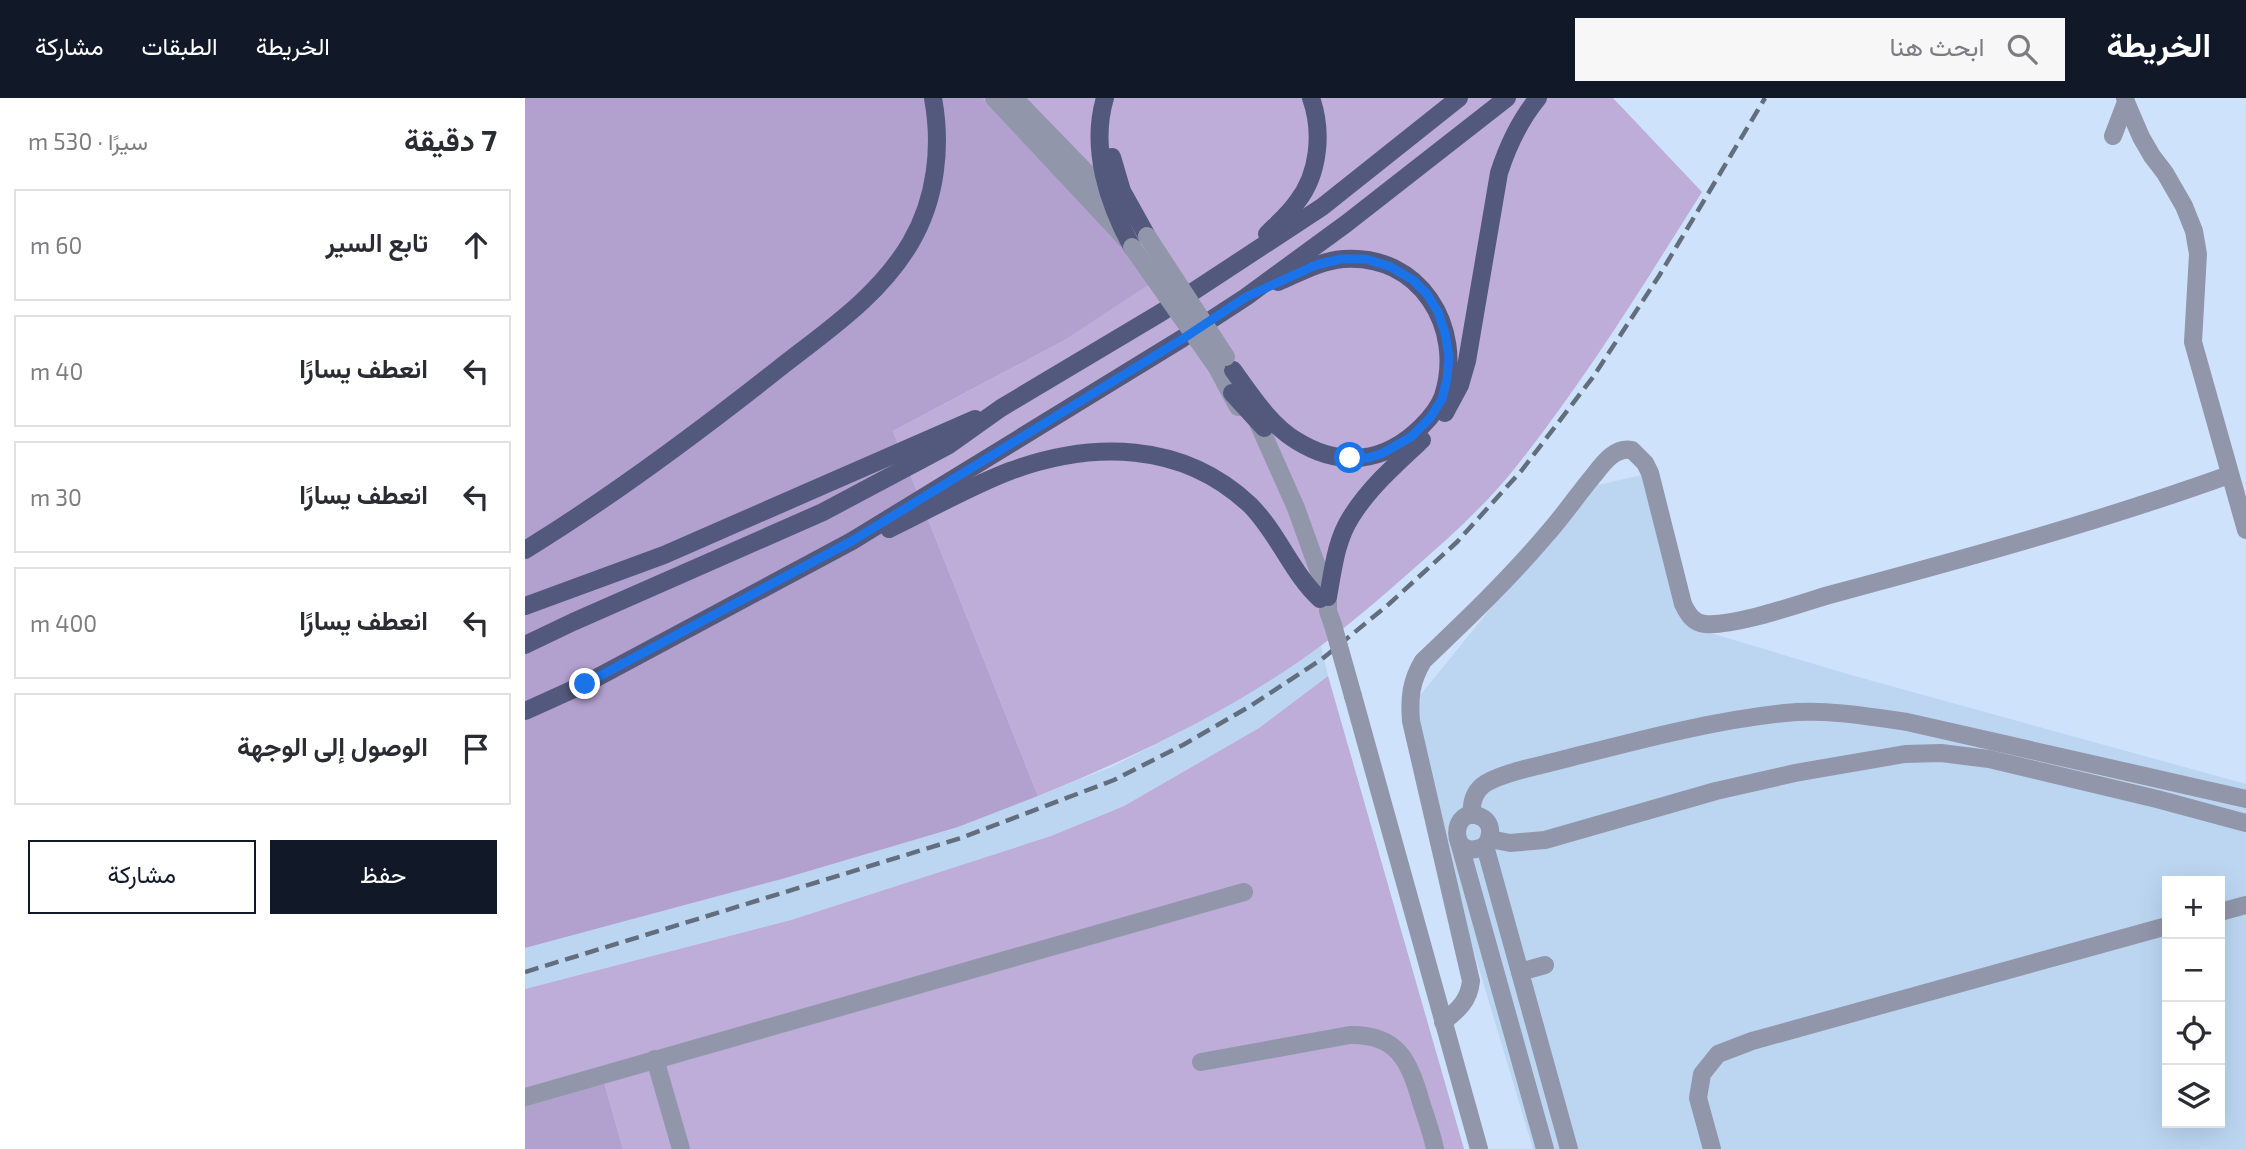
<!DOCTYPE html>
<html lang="ar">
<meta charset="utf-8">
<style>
body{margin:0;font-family:"Exo 2",Vazirmatn,sans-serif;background:#f7f7f7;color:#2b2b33;direction:rtl}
.controls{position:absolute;right:21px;bottom:21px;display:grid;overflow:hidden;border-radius:0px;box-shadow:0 7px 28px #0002}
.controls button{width:63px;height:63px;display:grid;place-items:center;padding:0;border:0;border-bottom:2px solid #e1e1e2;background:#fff;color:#2b2b33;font:35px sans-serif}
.stop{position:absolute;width:21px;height:21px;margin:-16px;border:5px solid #1a73e8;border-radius:50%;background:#fff}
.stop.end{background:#1a73e8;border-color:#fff;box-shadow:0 2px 7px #0008}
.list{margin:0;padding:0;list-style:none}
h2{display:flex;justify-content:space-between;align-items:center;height:91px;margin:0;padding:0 28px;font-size:30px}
h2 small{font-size:23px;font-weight:400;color:#7c7c81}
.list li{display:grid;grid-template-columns:46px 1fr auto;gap:21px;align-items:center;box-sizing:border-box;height:112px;margin:0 14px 14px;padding:0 14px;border:2px solid #e1e1e2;border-radius:0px}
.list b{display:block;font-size:26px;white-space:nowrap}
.list em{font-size:23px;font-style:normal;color:#7c7c81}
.actions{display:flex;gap:14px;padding:21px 28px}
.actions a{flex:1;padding:16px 0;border:2px solid #111827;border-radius:0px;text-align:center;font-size:24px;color:#111827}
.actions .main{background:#111827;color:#fff}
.icon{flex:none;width:38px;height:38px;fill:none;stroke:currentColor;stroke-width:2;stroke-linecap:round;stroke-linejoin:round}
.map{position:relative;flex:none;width:1721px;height:1051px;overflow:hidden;direction:ltr}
header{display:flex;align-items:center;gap:42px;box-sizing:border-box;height:98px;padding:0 35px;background:#111827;color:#fff}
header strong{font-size:33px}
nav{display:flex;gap:38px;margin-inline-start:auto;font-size:24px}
.search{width:490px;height:63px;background:#f7f7f7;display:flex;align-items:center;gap:18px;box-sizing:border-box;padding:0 24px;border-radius:0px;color:#7c7c81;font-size:26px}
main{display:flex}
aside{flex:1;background:#fff}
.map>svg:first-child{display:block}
.built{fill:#bcd6f2;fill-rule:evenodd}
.green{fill:#beacd9}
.forest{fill:#b2a0ce}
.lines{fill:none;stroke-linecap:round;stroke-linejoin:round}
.minor{stroke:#9296ab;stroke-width:18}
.major{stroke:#53597c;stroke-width:18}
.rail{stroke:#626e7d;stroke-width:4.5;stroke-dasharray:14 7;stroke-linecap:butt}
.minor-bridge{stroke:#9296ab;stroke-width:18}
.route{stroke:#1a73e8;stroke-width:9}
</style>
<header>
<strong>الخريطة</strong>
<div class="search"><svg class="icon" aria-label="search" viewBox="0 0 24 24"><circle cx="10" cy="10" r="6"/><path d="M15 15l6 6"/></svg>ابحث هنا</div>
<nav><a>الخريطة</a><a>الطبقات</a><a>مشاركة</a></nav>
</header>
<main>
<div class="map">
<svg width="1721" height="1051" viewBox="0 0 1721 1051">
<rect width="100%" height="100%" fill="#cee3fb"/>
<g class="built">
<path d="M 1121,376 L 1162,528 L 1326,577 L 1721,686 L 1721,1051 L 1008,1051 L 928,784 L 888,606 L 1064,389 ZM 1642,783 L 1695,783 L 1695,1025 L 1642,1025 Z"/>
<polygon points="796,548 803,578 734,630 599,708 526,738 266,822 0,891 0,850 257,781 433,729 513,698 586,669 653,635 724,595"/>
</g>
<g class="green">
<path d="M 458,0 L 1088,0 L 1177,94 C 1119,186 1062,279 994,365 C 963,405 924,440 886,473 C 857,499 827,524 797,547 C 710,611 612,658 513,698 L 368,333 L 540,242 L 625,185 L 556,99 Z"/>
<polygon points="803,578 939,1051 98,1051 79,984 0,1006 0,891 266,822 526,738 599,708 670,667 734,630"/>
</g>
<g class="forest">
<polygon points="0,0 458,0 557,99 626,185 540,242 368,333 513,698 433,729 257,781 0,850"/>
<polygon points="79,984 98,1051 0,1051 0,1006"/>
</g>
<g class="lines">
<g class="minor">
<polyline points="469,0 601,141"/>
<polyline points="489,0 588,102"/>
<polyline points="1601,4 1616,39 1627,58 1640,75 1659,108 1669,133 1673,156 1668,244 1721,432"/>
<polyline points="1588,38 1601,4 1600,0"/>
<polyline points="691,268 713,309"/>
<polyline points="730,318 771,410 803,499 803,513 808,527"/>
<polyline points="828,598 954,1051"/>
<path d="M 947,717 C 946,706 948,696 957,688 C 971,676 1013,668 1032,663 C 1107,644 1183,623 1260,615 C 1301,611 1342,618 1382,624 L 1721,701"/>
<polyline points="965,741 985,745 1020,742 1191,693 1270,675 1380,656 1416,655 1464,661 1632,701 1721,725"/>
<polyline points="934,744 1020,1051"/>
<path d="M 960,748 C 921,766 926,704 956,719 C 968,725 967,739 960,748 L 1044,1051"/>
<polyline points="1695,814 1721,807"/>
<polyline points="995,874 1020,867"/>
<path d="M 918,924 C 933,912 944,903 946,883 L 886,623 C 884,600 886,583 898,563 C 941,522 984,481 1022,436 C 1039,417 1053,396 1069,377 C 1079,364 1090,349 1107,352 L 1120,365 L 1125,375 L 1158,506 C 1163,516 1168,525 1180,526 C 1209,529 1273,506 1304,497 C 1438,461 1573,424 1704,377"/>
<polyline points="130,961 156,1051"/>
<path d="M 676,964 L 825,937 C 873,936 884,963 896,1004 C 901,1020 907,1035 910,1051"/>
<polyline points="0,999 719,794"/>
<polyline points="1187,1051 1173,1000 1177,976 1193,956 1227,943 1642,828"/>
</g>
<g class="major">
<path d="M 580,0 C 565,50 583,105 607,149"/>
<polyline points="587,59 597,93 622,138"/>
<path d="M 742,136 C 752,126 764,116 772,104 C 794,76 798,34 786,0"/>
<path d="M 708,272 C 726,297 745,327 772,343 C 816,370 860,365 897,328 C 905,320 914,309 918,298 C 940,229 894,155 818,161 C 795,163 774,175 753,184"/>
<polyline points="707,295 739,330"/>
<path d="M 920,315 L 935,287 L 942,263 L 974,75 C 983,47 994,23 1013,0"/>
<path d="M 364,431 C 404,412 443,389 485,373 C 567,343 657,343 725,407 C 753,435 768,477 795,501"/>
<path d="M 0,452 C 88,398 171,336 252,272 C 300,234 354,199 386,144 C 411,101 417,49 408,0"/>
<path d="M 803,499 C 808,472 811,442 826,419 C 844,390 872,365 897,342"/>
<polyline points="0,508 139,457 450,321"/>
<polyline points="0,547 48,524 298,414 424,347 476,310 637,214 797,109 934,0"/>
<polyline points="0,613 60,586 327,443 658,240 721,199 822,125 982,0"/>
</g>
<polyline class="rail" points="0,874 436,740 589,682 658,647 727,607 797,561 864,506 932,444 997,372 1068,279 1134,178 1240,0"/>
<g class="minor-bridge">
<polyline points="622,138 701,259"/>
<polyline points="607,149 691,268"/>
<polyline points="808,527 828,598"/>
</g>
</g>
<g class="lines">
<polyline class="route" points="60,586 327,443 659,240 721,199 791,167 816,161 841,161 866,169 888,182 902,196 913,214 920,235 924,258 922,281 917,301 905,320 886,339 858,355 843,360 825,360"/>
</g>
</svg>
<div class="controls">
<button>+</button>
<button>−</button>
<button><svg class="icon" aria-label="locate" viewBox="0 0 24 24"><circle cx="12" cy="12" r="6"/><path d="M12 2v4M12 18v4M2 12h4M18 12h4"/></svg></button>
<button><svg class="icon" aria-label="layers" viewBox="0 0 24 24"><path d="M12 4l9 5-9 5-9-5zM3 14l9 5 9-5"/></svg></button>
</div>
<div class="stop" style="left:825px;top:360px"></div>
<div class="stop end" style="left:60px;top:586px"></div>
</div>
<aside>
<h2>7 دقيقة<small>سيرًا · 530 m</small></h2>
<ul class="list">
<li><svg class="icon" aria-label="ahead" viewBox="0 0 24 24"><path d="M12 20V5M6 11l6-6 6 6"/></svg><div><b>تابع السير</b></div><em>60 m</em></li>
<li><svg class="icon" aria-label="left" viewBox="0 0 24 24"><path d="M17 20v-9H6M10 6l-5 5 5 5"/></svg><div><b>انعطف يسارًا</b></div><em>40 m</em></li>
<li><svg class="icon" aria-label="left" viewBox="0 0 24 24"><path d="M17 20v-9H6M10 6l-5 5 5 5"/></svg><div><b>انعطف يسارًا</b></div><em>30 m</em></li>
<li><svg class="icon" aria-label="left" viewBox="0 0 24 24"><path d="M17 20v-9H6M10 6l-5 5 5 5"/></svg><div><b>انعطف يسارًا</b></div><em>400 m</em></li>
<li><svg class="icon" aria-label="arrive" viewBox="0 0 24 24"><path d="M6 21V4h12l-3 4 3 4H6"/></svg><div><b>الوصول إلى الوجهة</b></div></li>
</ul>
<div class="actions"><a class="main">حفظ</a><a>مشاركة</a></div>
</aside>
</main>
